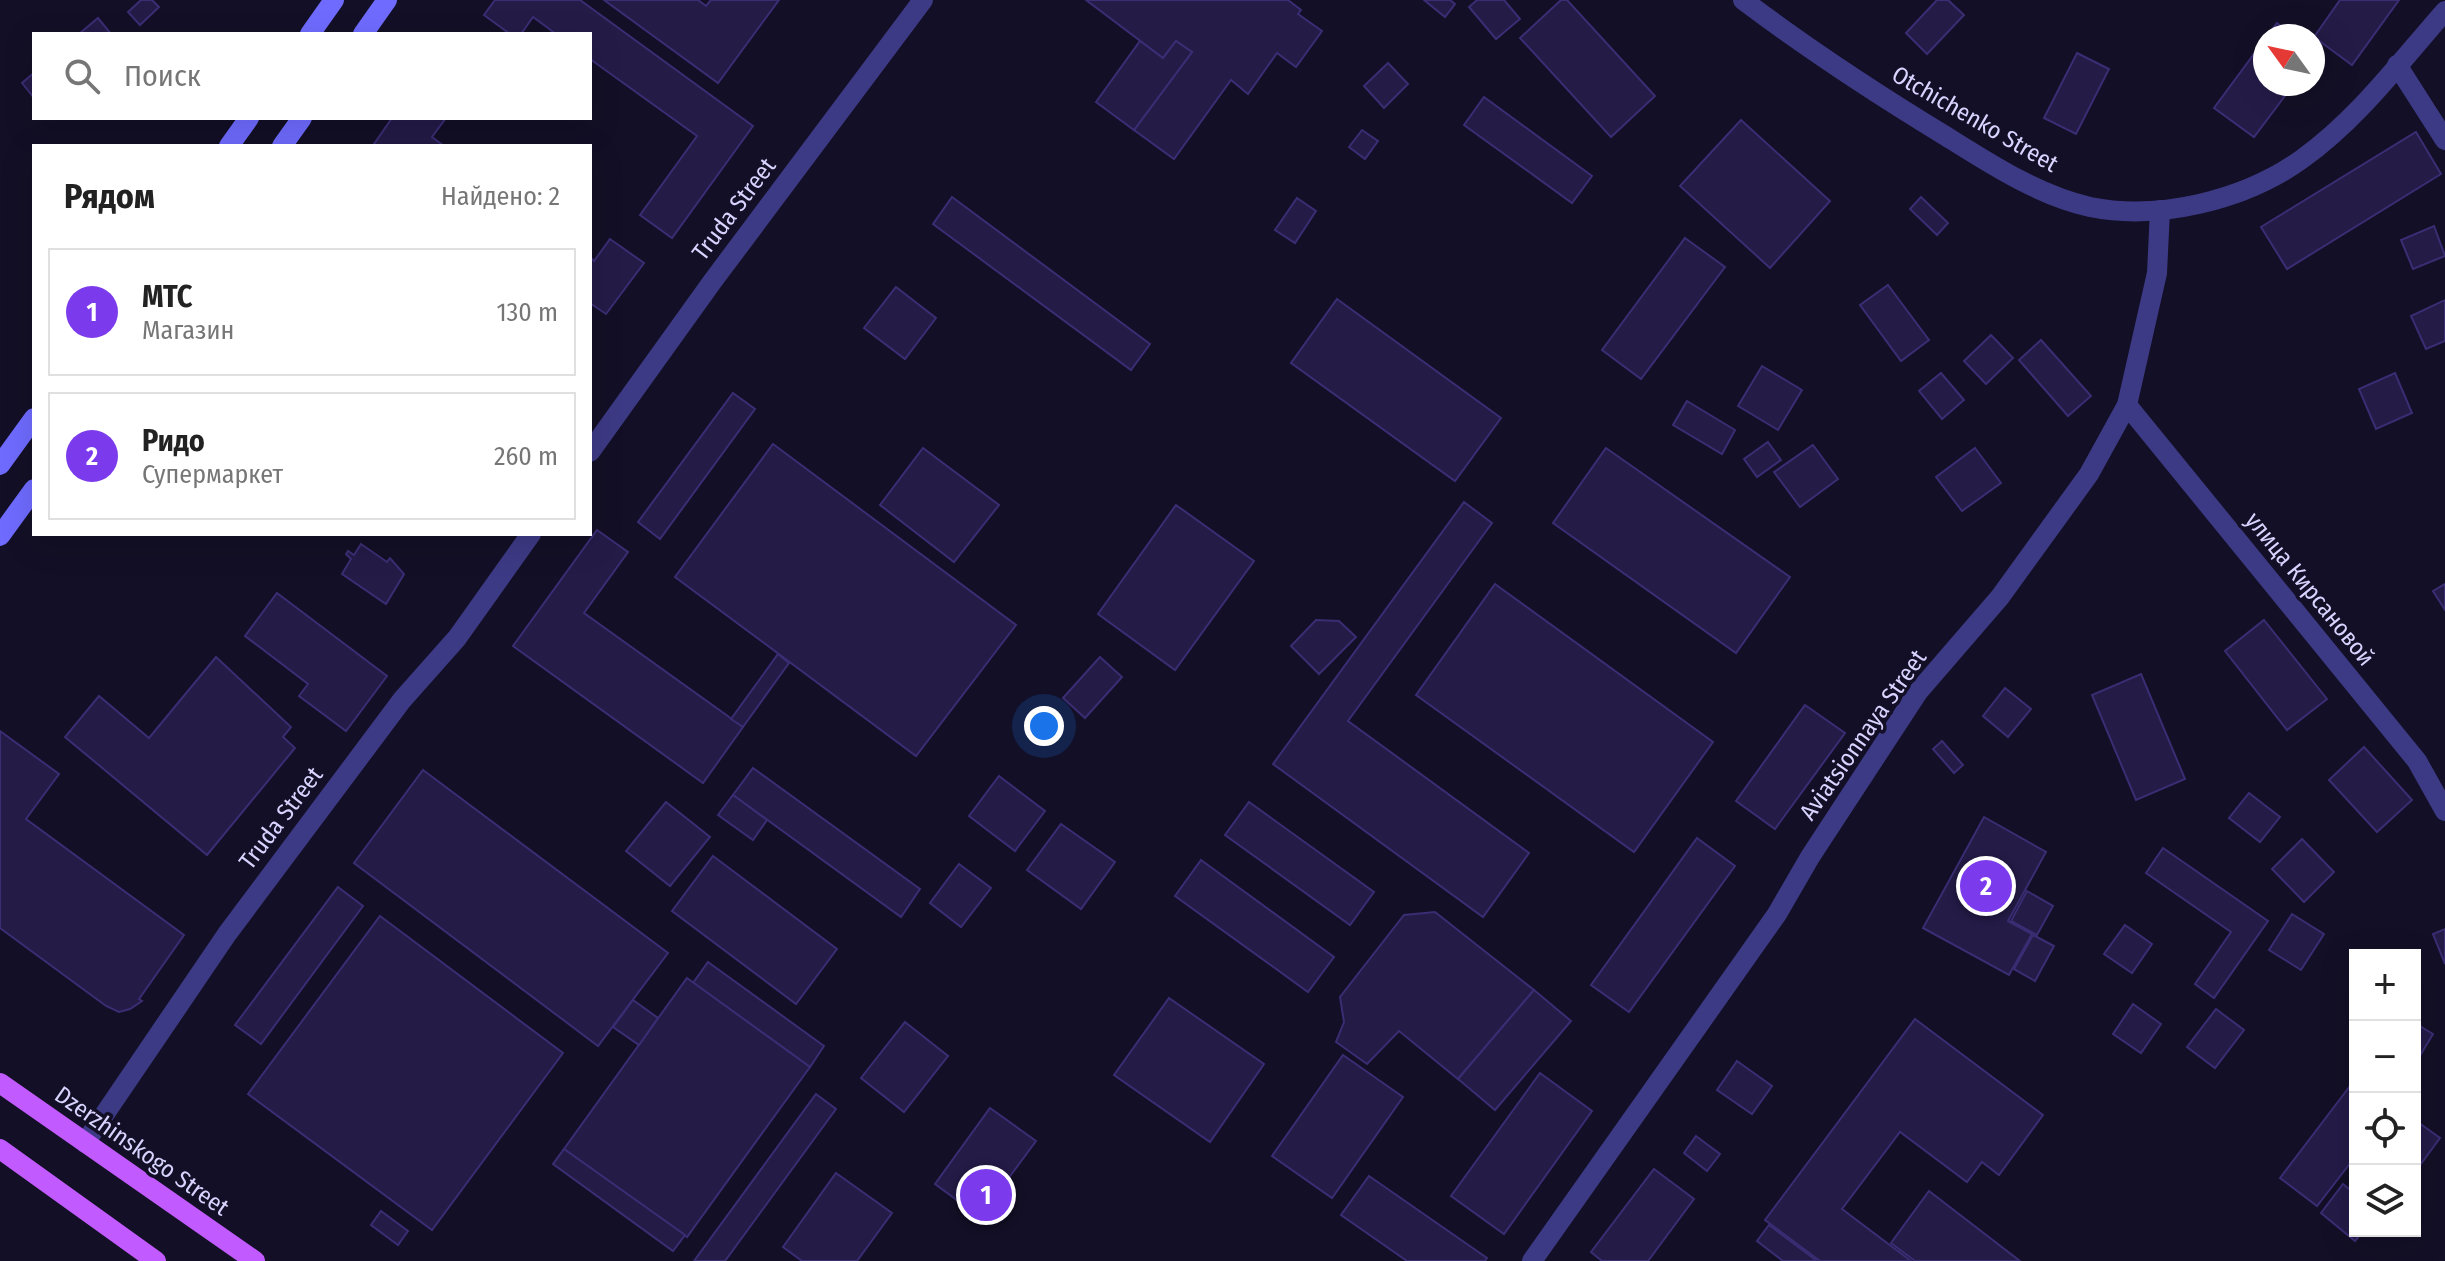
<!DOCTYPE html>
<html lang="ru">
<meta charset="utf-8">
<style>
body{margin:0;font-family:"Fira Sans Condensed",sans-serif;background:#f2f2f2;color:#222}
.controls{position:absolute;right:24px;bottom:24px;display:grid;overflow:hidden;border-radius:0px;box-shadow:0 8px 32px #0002}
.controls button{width:72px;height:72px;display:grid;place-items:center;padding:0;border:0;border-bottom:2px solid #e0e0e0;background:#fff;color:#222;font:40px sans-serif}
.compass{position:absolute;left:2253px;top:24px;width:72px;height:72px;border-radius:50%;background:#fff;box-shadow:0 8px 32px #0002;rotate:303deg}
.you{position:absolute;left:1044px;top:726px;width:28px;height:28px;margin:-20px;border:6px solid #fff;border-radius:50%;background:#1a73e8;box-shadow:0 0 0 12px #1a73e833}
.badge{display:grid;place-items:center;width:52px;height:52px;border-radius:50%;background:#7c3aed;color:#fff;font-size:26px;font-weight:700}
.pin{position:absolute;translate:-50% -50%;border:4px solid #fff;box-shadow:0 2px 8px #0006}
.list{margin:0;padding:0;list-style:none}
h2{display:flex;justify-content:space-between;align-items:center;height:104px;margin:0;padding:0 32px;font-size:34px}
h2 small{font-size:26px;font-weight:400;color:#767676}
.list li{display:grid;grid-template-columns:52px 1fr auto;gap:24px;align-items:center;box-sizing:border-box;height:128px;margin:0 16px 16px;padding:0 16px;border:2px solid #e0e0e0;border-radius:0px}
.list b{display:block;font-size:30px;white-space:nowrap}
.list p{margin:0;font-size:26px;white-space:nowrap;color:#767676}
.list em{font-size:26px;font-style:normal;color:#767676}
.icon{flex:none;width:44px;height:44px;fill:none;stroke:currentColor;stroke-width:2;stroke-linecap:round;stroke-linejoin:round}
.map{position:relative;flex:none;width:2445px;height:1261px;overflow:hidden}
.search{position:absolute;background:#fff;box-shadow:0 8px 32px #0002;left:32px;top:32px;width:560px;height:88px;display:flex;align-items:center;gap:20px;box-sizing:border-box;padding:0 28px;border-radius:0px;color:#767676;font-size:30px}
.panel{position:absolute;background:#fff;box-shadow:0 8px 32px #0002;left:32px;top:144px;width:560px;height:392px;border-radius:0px}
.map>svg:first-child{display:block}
.building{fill:#241b47;stroke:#3b2d73;stroke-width:2}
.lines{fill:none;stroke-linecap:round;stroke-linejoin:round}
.street{stroke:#3d3a85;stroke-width:20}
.secondary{stroke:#6f6bff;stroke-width:20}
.primary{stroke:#c25bff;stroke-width:20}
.labels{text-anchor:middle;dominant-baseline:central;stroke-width:7;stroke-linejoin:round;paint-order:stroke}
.street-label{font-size:24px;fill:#d9d4ff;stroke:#130f26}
</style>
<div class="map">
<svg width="2445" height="1261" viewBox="0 0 2445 1261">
<rect width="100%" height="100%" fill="#130f26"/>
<g class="building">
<polygon points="141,0 152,0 159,7 140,25 128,12"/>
<polygon points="495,0 580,0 753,126 672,238 640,215 697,136 590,59 590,34 556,34 533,17 521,34 510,34 484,15"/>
<polygon points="604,0 698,0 706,6 711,0 779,0 718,83"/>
<polygon points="1086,0 1288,0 1301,10 1298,14 1322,31 1296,67 1277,53 1248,94 1231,80 1174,159 1134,130 1192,52 1176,41 1163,58"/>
<polygon points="1424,0 1450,0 1455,4 1445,17"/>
<polygon points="1477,0 1504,0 1520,19 1496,39 1469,7"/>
<polygon points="1561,0 1567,0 1655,96 1611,137 1520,38"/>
<polygon points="1937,0 1948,0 1964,15 1927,54 1906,33"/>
<polygon points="2340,0 2399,0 2352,65 2314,37"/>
<polygon points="98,18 111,34 79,34"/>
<polygon points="2277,23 2295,36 2267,36"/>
<polygon points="2265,39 2265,84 2294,84 2254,137 2214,108"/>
<polygon points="1140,41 1163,58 1176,41 1192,52 1134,130 1096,102"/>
<polygon points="2077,53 2109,69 2076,134 2044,118"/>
<polygon points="1388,63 1408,84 1384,108 1364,86"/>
<polygon points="34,73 34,98 22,83"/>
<polygon points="1484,97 1592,176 1572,203 1464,125"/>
<polygon points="392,118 446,118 432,137 444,146 377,146 374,144"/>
<polygon points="1741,120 1830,201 1770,268 1680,186"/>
<polygon points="1362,130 1378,141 1365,159 1349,147"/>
<polygon points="2416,132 2441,174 2287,269 2261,227"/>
<polygon points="952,197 1150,344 1131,370 933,224"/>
<polygon points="1921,197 1948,223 1937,235 1910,209"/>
<polygon points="1297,198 1316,211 1295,243 1275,230"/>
<polygon points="2434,226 2445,256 2413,269 2401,240"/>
<polygon points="1685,238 1725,267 1641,379 1602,350"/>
<polygon points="610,239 644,263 606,314 590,303 590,257 594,261"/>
<polygon points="1888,285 1929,340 1901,361 1860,305"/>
<polygon points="896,287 936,318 905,359 864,328"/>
<polygon points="1337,299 1501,418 1455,481 1291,363"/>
<polygon points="2445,300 2445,341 2426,349 2411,316"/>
<polygon points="1991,335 2013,358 1986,384 1964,361"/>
<polygon points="2041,340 2091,396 2068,416 2019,360"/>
<polygon points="1762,366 1802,390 1778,430 1738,406"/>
<polygon points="1941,373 1964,400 1942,419 1919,391"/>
<polygon points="2395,373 2412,413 2376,429 2359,389"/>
<polygon points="733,393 755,409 660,539 638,522"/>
<polygon points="1687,401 1735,430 1722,454 1673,425"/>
<polygon points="1768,442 1781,460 1757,477 1744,459"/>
<polygon points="773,444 1016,625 916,756 675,577"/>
<polygon points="1813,445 1838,479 1800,507 1774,472"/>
<polygon points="923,448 999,505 954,562 880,505"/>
<polygon points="1606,448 1790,577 1736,653 1553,523"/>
<polygon points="1975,448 2001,483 1962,511 1936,477"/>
<polygon points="1464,502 1492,523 1348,721 1529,853 1483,917 1273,764"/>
<polygon points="1176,505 1254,561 1175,670 1098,614"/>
<polygon points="597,530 628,552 584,613 743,727 703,783 513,646"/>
<polygon points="361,544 387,562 390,558 404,574 386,604 342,574 351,559 346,554 348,551 354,555"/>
<polygon points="1495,584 1713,742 1634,852 1416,695"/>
<polygon points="2445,584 2445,610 2433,591"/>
<polygon points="277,593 387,676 346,731 299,696 308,684 245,636"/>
<polygon points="1316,620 1339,621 1356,637 1319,674 1291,646"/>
<polygon points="2264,620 2327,699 2287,730 2225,651"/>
<polygon points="778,654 789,663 743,727 731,719"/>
<polygon points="216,657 291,727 283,737 295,748 207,855 65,737 99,696 149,738"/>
<polygon points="1100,657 1122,677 1085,718 1063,698"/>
<polygon points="2141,674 2185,779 2136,800 2092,695"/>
<polygon points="2005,688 2031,709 2008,737 1983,716"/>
<polygon points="1805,705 1845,733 1775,829 1736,801"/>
<polygon points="0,731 59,774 26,819 184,935 139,999 142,1001 130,1009 119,1012 106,1006 0,928"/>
<polygon points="1942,741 1963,765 1954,773 1933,749"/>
<polygon points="2364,747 2412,800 2377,832 2329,780"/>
<polygon points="753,768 920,889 901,917 733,795"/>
<polygon points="423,770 668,953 598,1046 354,863"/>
<polygon points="999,776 1045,811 1015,851 969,816"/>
<polygon points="2249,793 2280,817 2260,842 2229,818"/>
<polygon points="733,795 767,820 753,840 718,815"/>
<polygon points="666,802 710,837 670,886 626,851"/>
<polygon points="1249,802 1374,892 1350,925 1225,835"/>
<polygon points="1984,817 2046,852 2008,921 2032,934 2009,975 1923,928"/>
<polygon points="1061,824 1115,862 1081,909 1027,870"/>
<polygon points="1697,838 1735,866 1629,1012 1591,985"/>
<polygon points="2302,839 2334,872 2304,902 2272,869"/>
<polygon points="2163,848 2268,921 2214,998 2195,984 2231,932 2146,873"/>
<polygon points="713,856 837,949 796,1004 672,911"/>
<polygon points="1201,860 1334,957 1308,992 1175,896"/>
<polygon points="959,864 991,888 961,927 930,903"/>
<polygon points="338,887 363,906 261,1044 235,1025"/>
<polygon points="2027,891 2053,906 2037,935 2011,921"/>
<polygon points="1435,912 1534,990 1458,1079 1399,1031 1367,1064 1336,1042 1344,1022 1340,997 1404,915"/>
<polygon points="2292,914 2324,934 2301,970 2269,950"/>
<polygon points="380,916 563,1053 432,1230 248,1094"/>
<polygon points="2125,925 2152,944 2132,973 2104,954"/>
<polygon points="2445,929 2445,964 2433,934"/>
<polygon points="2033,935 2054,946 2035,981 2014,969"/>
<polygon points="708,962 824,1046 810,1067 693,983"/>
<polygon points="687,978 810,1067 687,1237 564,1149"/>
<polygon points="1534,990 1571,1021 1495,1110 1458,1079"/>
<polygon points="1169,998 1264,1064 1210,1142 1114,1075"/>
<polygon points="633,1000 658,1018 639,1045 613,1027"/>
<polygon points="2133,1004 2161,1024 2141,1053 2113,1034"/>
<polygon points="2216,1009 2244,1030 2215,1068 2187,1047"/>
<polygon points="1915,1019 2043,1115 1999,1175 1982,1162 1967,1182 1900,1132 1842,1209 1911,1261 1820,1261 1765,1220"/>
<polygon points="905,1022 948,1056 904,1112 861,1078"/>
<polygon points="2415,1023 2433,1034 2415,1064"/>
<polygon points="1343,1055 1403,1097 1332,1198 1272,1156"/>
<polygon points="1737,1061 1772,1086 1752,1114 1717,1090"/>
<polygon points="1540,1073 1592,1111 1504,1234 1451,1196"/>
<polygon points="2353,1082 2355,1157 2317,1206 2280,1178"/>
<polygon points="816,1094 836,1109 725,1261 694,1261"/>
<polygon points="990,1108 1036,1141 980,1217 935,1184"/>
<polygon points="2415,1120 2440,1138 2415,1172"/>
<polygon points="1696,1136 1720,1154 1707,1171 1684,1153"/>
<polygon points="564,1149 685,1235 673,1251 553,1164"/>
<polygon points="1654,1169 1694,1199 1648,1261 1602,1261 1591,1252"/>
<polygon points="836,1173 892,1213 857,1261 802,1261 783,1247"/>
<polygon points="1369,1176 1487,1258 1485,1261 1407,1261 1341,1215"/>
<polygon points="2343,1184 2355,1194 2355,1231 2363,1231 2355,1241 2321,1213"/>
<polygon points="1929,1191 2020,1261 1915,1261 1891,1243"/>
<polygon points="381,1211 408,1231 398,1245 371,1225"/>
<polygon points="1769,1225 1817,1261 1783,1261 1757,1241"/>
</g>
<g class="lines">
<g class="street">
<path d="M 1743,0 C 1808,49 1875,93 1944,135 C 1989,163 2037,195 2090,207 C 2159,221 2245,200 2302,159 C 2358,119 2400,62 2445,11"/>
<polyline points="2397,65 2445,140"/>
<polyline points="2127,405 2417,761 2445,811"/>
<polyline points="590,452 712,282 923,0"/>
<polyline points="85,1143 227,934 402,700 457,638 531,534"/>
<polyline points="1532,1261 1777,914 1810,857 1918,692 2000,597 2089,474 2127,405 2157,273 2160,210"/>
</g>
<g class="secondary">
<polyline points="310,34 334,0"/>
<polyline points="363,34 387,0"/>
<polyline points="229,146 249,118"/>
<polyline points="282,146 302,118"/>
<polyline points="0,465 34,418"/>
<polyline points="0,536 34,489"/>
</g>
<g class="primary">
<polyline points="0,1083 255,1261"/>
<polyline points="0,1149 156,1261"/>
</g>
</g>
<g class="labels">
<g class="street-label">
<text transform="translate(1975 119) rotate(30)">Otchichenko Street</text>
<text transform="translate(734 209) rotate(-53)">Truda Street</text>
<text transform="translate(2310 589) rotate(51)">улица Кирсановой</text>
<text transform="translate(1863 735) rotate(-55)">Aviatsionnaya Street</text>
<text transform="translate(281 818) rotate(-53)">Truda Street</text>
<text transform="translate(142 1151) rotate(35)">Dzerzhinskogo Street</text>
</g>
</g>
</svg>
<div class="controls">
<button>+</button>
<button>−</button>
<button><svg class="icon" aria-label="locate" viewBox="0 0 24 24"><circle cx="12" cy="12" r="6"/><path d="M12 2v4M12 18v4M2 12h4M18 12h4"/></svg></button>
<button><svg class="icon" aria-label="layers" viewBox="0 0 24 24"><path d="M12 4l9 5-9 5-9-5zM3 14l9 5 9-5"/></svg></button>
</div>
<svg class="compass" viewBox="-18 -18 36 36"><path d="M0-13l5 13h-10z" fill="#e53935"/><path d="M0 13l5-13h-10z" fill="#767676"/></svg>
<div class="you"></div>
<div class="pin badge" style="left:986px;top:1195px">1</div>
<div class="pin badge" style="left:1986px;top:886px">2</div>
<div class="search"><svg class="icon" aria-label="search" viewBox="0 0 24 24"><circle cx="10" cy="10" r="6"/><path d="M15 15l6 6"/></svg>Поиск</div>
<section class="panel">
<h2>Рядом<small>Найдено: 2</small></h2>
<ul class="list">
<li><span class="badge">1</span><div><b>МТС</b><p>Магазин</p></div><em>130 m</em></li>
<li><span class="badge">2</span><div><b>Ридо</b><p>Супермаркет</p></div><em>260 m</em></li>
</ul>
</section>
</div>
